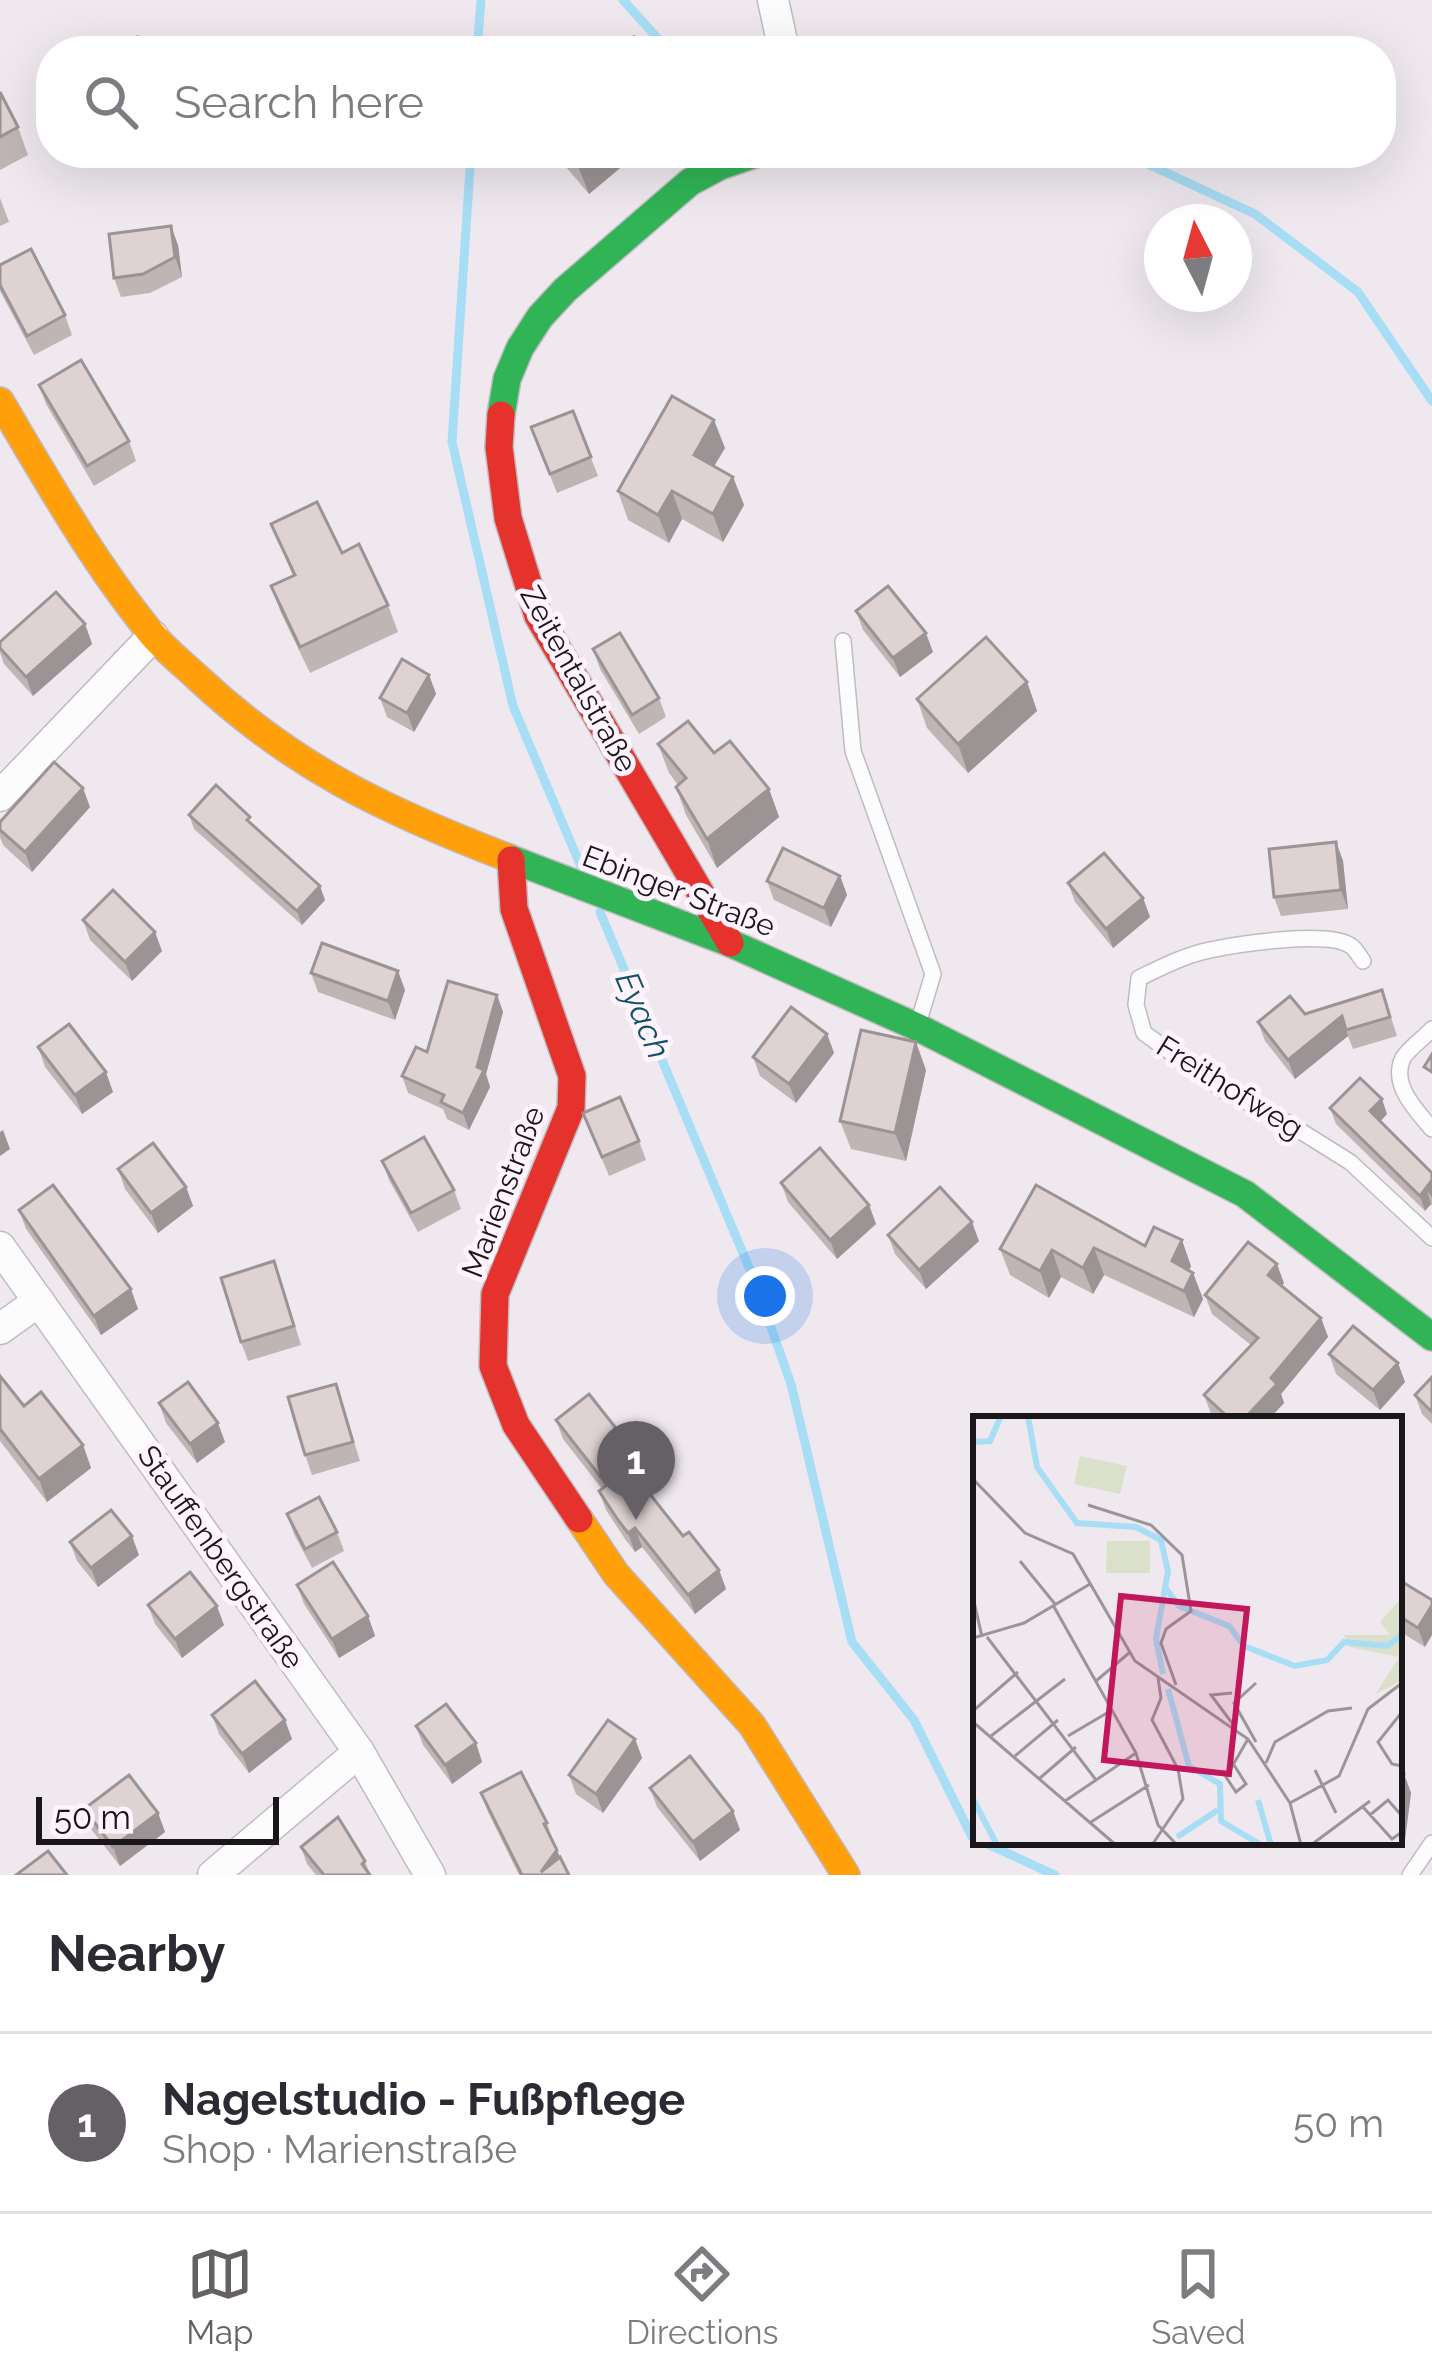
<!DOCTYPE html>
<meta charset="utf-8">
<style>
body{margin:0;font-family:Raleway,sans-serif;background:#f7f7f7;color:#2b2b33}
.compass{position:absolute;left:1144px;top:204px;width:108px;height:108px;border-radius:50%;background:#fff;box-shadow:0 12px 48px #0002;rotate:354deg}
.scale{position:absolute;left:36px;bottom:30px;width:243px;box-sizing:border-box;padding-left:12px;border:6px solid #1a171a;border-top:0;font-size:33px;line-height:42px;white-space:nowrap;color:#1a171a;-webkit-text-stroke:9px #fff4fe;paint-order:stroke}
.you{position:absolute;left:765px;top:1296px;width:42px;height:42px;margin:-30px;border:9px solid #fff;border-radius:50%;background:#1a73e8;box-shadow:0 0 0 18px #1a73e833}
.badge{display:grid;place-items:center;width:78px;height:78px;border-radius:50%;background:#656065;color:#fff;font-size:39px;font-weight:700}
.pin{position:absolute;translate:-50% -99px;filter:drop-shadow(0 3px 6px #0008)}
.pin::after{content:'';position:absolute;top:63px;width:42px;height:36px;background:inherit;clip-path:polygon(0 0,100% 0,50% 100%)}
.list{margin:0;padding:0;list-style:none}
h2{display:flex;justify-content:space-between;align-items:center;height:156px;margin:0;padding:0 48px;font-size:51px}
h2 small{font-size:39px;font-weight:400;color:#7c7c81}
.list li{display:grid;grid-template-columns:78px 1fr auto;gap:36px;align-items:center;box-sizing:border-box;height:180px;padding:0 48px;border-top:3px solid #e1e1e2}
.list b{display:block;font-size:45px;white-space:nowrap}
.list p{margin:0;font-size:39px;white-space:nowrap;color:#7c7c81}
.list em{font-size:39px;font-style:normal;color:#7c7c81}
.icon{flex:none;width:66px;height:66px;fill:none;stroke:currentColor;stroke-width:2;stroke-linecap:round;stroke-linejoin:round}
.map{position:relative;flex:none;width:1432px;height:1875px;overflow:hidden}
.search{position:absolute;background:#fff;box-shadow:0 12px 48px #0002;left:36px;right:36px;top:36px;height:132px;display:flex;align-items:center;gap:30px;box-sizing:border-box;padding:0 42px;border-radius:48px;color:#7c7c81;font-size:45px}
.sheet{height:336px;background:#fff}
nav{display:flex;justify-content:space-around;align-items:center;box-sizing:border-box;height:168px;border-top:3px solid #e1e1e2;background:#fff;font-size:33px;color:#7c7c81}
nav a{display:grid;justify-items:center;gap:6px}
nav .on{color:#656065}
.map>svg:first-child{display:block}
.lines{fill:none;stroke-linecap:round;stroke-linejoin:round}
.stream{stroke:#a8def5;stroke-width:9}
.lane-casing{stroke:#c0bbc0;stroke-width:18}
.street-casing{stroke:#c0bbc0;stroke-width:33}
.fast-casing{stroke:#c0bbc0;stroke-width:30}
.slow-casing{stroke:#c0bbc0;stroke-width:30}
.jam-casing{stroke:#c0bbc0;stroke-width:30}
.lane{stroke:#fdfcfd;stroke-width:15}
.street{stroke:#fdfcfd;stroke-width:30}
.fast{stroke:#30b455;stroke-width:27}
.slow{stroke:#ff9f0a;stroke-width:27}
.jam{stroke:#e5322d;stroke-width:27}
.wall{fill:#bfb5b5}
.shaded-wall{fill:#9b9394}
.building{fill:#ded2d3;stroke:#9b9394;stroke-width:3}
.labels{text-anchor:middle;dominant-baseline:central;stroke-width:10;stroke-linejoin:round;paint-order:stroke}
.street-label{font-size:30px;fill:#1a171a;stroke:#fff4fe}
.water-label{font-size:33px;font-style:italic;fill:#0f5367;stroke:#fff4fe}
.inset-river{fill:none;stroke:#a8def5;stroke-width:6}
.inset-road{fill:none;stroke:#9a959a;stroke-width:3}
.view{fill:#c2185b;fill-opacity:0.15;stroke:#c2185b;stroke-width:6}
.inset-edge{fill:none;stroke:#1a171a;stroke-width:6}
</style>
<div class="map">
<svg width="1432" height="1875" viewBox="0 0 1432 1875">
<rect width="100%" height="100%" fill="#efe9ef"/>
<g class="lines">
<g class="stream">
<polyline points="623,0 669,51"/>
<polyline points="477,51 481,0"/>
<polyline points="471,153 452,442 513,706 582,869"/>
<polyline points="1124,153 1255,214 1358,292 1432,401"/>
<polyline points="600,912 755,1282 791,1384 852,1642 914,1720 972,1837 976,1839"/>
<polyline points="983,1842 1055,1875"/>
</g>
<defs>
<g id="lane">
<polyline points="843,641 853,751 933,974 918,1024"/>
<path d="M 1363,961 C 1359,956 1356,949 1351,946 C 1329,930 1238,944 1210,950 C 1185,955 1162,967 1139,978 L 1136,1005 L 1144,1033 L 1223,1090 L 1286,1122 L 1350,1162 L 1432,1238"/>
<path d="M 1432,1029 C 1424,1038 1409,1048 1403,1058 C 1390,1085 1417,1111 1432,1129"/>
<polyline points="1410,1875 1432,1843"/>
</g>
<g id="street">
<polyline points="773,0 783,46 788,51"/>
<polyline points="0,796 153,636"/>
<polyline points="0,1247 359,1752 430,1875"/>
<polyline points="0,1329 39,1301"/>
<polyline points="213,1875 359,1752"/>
</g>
<g id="fast">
<polyline points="501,415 507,379 520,348 540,317 565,290 690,182 720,166 758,153"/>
<polyline points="506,857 730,943 917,1027 1245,1194 1432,1337"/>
</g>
<g id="slow">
<path d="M 0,401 C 47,480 93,562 151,633 C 164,649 182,663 198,678 C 293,767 386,811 506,857"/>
<polyline points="579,1519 616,1574 752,1725 846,1875"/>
</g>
<g id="jam">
<polyline points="501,415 499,447 508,518 538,616 730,943"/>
<polyline points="511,860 514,909 572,1076 571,1108 495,1294 493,1366 516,1425 579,1519"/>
</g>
</defs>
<use href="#lane" class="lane-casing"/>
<use href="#street" class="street-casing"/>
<use href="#fast" class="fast-casing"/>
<use href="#slow" class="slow-casing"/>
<use href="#jam" class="jam-casing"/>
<use href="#lane" class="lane"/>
<use href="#street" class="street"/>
<use href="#fast" class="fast"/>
<use href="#slow" class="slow"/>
<use href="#jam" class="jam"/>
</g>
<g class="wall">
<polygon points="0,92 18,127 28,155 0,170"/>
<polygon points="554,153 638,153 589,194"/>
<polygon points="0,198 9,222 0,226"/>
<polygon points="178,245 182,277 150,293 121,297 114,278"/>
<polygon points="0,265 65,315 72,335 34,355 0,291"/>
<polygon points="39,385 129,441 136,461 94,486 46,404"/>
<polygon points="573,411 598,476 557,493 531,427"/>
<polygon points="725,448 714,466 733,477 744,505 723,542 682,519 669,543 628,520 618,491"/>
<polygon points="271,524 342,553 388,605 398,632 310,673 281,613 271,586 293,576"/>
<polygon points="856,611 933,652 900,677 863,630"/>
<polygon points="85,624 92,644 33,696 4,664 0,652 0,642"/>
<polygon points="593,649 659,698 666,717 639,734 600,669"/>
<polygon points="429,675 436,694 414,732 387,717 380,698"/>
<polygon points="1027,682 1037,711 968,773 927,728 917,699"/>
<polygon points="658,744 714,753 769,789 779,817 717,868 686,815 676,787 678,785 669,773"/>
<polygon points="90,807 32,872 3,845 0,837 0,822"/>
<polygon points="189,815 253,826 325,900 302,925 194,829"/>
<polygon points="1336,842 1343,861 1348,909 1281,916 1274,897"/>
<polygon points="840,876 847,895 831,927 774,900 767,881"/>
<polygon points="1068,883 1143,898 1150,917 1113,948 1075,902"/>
<polygon points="83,920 162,951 132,981 90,940"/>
<polygon points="311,973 405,990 395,1020 318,992"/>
<polygon points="1382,990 1397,1036 1353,1049 1348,1036 1295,1079 1265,1041 1258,1022 1305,1014"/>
<polygon points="497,995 503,1012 486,1074 490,1087 469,1130 447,1119 443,1109 408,1093 402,1076 427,1052"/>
<polygon points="827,1034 834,1053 796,1103 760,1076 753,1057"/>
<polygon points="38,1047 113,1092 82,1114 45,1067"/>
<polygon points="926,1070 906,1161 851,1149 840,1121"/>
<polygon points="1330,1108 1387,1114 1380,1122 1432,1173 1432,1206 1431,1204 1425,1211 1336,1124"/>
<polygon points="583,1113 639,1141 646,1160 609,1176"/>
<polygon points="382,1161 454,1190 461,1209 418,1232 389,1180"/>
<polygon points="118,1169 186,1187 193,1206 158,1233 125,1189"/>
<polygon points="781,1183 869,1205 876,1224 837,1259 788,1202"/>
<polygon points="19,1210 138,1309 101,1335 26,1229"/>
<polygon points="888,1235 979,1241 926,1289 895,1254"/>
<polygon points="1145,1246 1191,1266 1189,1270 1193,1273 1203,1299 1194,1317 1104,1275 1093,1294 1061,1277 1049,1298 1010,1275 1000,1249"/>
<polygon points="281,1281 301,1345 248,1361 241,1342"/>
<polygon points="1284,1283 1282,1286 1321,1318 1328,1337 1281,1394 1284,1403 1269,1419 1217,1419 1211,1414 1204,1395 1251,1345 1212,1314 1205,1295"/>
<polygon points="1329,1354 1405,1382 1380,1410 1336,1374"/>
<polygon points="0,1376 24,1406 83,1445 91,1468 47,1502 0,1441"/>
<polygon points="1432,1377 1432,1424 1422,1414 1415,1395"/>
<polygon points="336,1384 360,1461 312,1475 305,1455"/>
<polygon points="159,1403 225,1442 197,1463 166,1423"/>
<polygon points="556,1420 619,1432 626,1451 620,1456 683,1536 719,1570 726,1589 695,1614 642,1547 635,1552 625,1539 606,1510 599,1491 602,1489 563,1439"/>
<polygon points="287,1514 337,1532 344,1551 312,1568 294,1534"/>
<polygon points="70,1542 139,1555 98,1587 77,1561"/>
<polygon points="1399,1580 1432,1600 1425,1647 1399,1631"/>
<polygon points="297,1585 368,1616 375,1636 339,1658 304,1604"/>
<polygon points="148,1605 224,1625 182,1658 155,1624"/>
<polygon points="212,1715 292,1739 249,1773 219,1734"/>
<polygon points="416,1726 476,1743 482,1762 452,1784 423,1745"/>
<polygon points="635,1739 642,1758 603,1813 576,1794 569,1775"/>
<polygon points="1399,1773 1404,1774 1411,1793 1404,1847 1369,1842 1399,1842"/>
<polygon points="650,1788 733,1811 740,1830 700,1861 657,1807"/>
<polygon points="481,1793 547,1823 553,1842 569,1875 519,1875 488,1812"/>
<polygon points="84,1809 158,1813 165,1832 120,1866 91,1829"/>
<polygon points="301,1847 365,1861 370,1875 316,1875 307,1864"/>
</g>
<g class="shaded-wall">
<polygon points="594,153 638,153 589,194 578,166"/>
<polygon points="171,226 178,245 182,277 175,257"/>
<polygon points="714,420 725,448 704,483 694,455"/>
<polygon points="733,477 744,505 723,542 713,514"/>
<polygon points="672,491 682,519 669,543 658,515"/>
<polygon points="85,624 92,644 33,696 26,677"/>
<polygon points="926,633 933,652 900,677 893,658"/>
<polygon points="429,675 436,694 414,732 407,713"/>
<polygon points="1027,682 1037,711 968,773 958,744"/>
<polygon points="83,788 90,807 32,872 25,852"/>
<polygon points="769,789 779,817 717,868 707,839"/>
<polygon points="1336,842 1343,861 1348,909 1341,890"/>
<polygon points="840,876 847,895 831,927 824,908"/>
<polygon points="320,886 325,900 302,925 297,911"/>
<polygon points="1143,898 1150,917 1113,948 1106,929"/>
<polygon points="155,932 162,951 132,981 125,962"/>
<polygon points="398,971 405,990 395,1020 388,1001"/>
<polygon points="497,995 503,1012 486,1074 490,1087 469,1130 463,1113"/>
<polygon points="1342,1016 1348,1036 1295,1079 1288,1060"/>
<polygon points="827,1034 834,1053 796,1103 789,1084"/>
<polygon points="916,1042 926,1070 906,1161 895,1133"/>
<polygon points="106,1072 113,1092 82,1114 75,1095"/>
<polygon points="1382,1099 1387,1114 1375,1127 1370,1111"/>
<polygon points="3,1130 10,1149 0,1156 0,1132"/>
<polygon points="1432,1180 1432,1197 1427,1191 1431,1204 1425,1211 1420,1196"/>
<polygon points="186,1187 193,1206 158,1233 151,1213"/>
<polygon points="869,1205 876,1224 837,1259 830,1240"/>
<polygon points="972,1222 979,1241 926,1289 919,1270"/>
<polygon points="1182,1240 1191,1266 1181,1287 1172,1261"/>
<polygon points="1094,1248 1104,1275 1093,1294 1083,1268"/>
<polygon points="1052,1250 1061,1277 1049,1298 1040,1271"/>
<polygon points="1277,1264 1284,1283 1275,1294 1268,1275"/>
<polygon points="1193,1273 1203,1299 1194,1317 1184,1291"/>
<polygon points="131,1289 138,1309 101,1335 94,1316"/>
<polygon points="1321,1318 1328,1337 1281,1394 1284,1403 1269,1419 1244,1419 1271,1378"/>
<polygon points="1398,1363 1405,1382 1380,1410 1373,1390"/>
<polygon points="218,1423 225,1442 197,1463 190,1444"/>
<polygon points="619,1432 626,1451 615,1460 608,1441"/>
<polygon points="83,1445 91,1468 47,1502 39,1479"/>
<polygon points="635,1528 642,1547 635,1552 628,1533"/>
<polygon points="132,1536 139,1555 98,1587 91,1568"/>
<polygon points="719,1570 726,1589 695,1614 688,1595"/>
<polygon points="1432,1605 1432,1635 1425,1647 1418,1628"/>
<polygon points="217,1606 224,1625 182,1658 175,1639"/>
<polygon points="368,1616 375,1636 339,1658 332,1639"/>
<polygon points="285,1720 292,1739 249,1773 242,1754"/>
<polygon points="635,1739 642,1758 603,1813 596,1794"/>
<polygon points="476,1743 482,1762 452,1784 445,1765"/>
<polygon points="1404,1774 1411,1793 1404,1847 1399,1833 1399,1811"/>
<polygon points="733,1811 740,1830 700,1861 693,1842"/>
<polygon points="158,1813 165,1832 120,1866 113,1847"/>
<polygon points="557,1850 564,1869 541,1872"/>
</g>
<g class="building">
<polygon points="137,37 144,51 108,51"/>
<polygon points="634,37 645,51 618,51"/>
<polygon points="0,92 18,127 0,137"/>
<polygon points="568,153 594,153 578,166"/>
<polygon points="171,226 175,257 143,274 114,278 109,234"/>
<polygon points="31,249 65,315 27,336 0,285 0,265"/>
<polygon points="81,360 129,441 87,466 39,385"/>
<polygon points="672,396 714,420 694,455 733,477 713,514 672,491 658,515 618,491"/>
<polygon points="573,411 591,457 550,474 531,427"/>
<polygon points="317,502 342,553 359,544 388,605 300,647 271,586 295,575 271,524"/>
<polygon points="888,586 926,633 893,658 856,611"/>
<polygon points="56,592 85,624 26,677 0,648 0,642"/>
<polygon points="620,633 659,698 632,715 593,649"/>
<polygon points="986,637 1027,682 958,744 917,699"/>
<polygon points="402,659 429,675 407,713 380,698"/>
<polygon points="688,721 714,753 730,741 769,789 707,839 676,787 686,778 658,744"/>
<polygon points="54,762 83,788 25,852 0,830 0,822"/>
<polygon points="216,785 250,817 247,820 320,886 297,911 189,815"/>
<polygon points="1336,842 1341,890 1274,897 1269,849"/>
<polygon points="783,848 840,876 824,908 767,881"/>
<polygon points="1104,853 1143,898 1106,929 1068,883"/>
<polygon points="113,890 155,932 125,962 83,920"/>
<polygon points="322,943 398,971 388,1001 311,973"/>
<polygon points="448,981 497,995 477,1067 484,1070 463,1113 441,1102 444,1095 402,1076 416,1047 427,1052"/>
<polygon points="1382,990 1390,1017 1346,1030 1342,1016 1288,1060 1258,1022 1290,996 1305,1014"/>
<polygon points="791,1007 827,1034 789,1084 753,1057"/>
<polygon points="69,1024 106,1072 75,1095 38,1047"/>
<polygon points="861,1030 916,1042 895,1133 840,1121"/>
<polygon points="1432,1054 1432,1072 1424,1067"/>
<polygon points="1360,1078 1382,1099 1370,1111 1432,1173 1432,1180 1420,1196 1330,1108"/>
<polygon points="620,1097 639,1141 602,1157 583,1113"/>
<polygon points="424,1137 454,1190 411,1213 382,1161"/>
<polygon points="153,1143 186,1187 151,1213 118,1169"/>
<polygon points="820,1148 869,1205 830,1240 781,1183"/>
<polygon points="53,1185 131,1289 94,1316 19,1210"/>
<polygon points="1036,1185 1145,1246 1154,1227 1182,1240 1172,1261 1193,1273 1184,1291 1094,1248 1083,1268 1052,1250 1040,1271 1000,1249"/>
<polygon points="940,1187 972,1222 919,1270 888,1235"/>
<polygon points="1248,1242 1277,1264 1268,1275 1321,1318 1271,1378 1277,1384 1244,1419 1230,1419 1204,1395 1258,1338 1205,1295"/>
<polygon points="274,1261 294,1326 241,1342 221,1278"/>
<polygon points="1353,1326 1398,1363 1373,1390 1329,1354"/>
<polygon points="0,1376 24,1406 41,1392 83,1445 39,1479 0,1429"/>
<polygon points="1432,1377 1432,1412 1415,1395"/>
<polygon points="188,1382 218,1423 190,1444 159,1403"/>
<polygon points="336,1384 353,1442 305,1455 288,1397"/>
<polygon points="589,1394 619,1432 608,1441 683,1536 689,1532 719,1570 688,1595 635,1528 628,1533 618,1520 599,1491 607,1485 556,1420"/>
<polygon points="319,1497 337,1532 305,1549 287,1514"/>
<polygon points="111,1510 132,1536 91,1568 70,1542"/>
<polygon points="333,1562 368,1616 332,1639 297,1585"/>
<polygon points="190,1572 217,1606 175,1639 148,1605"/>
<polygon points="1399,1580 1432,1600 1432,1605 1418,1628 1399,1616"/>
<polygon points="255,1681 285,1720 242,1754 212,1715"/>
<polygon points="446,1704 476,1743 445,1765 416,1726"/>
<polygon points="608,1720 635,1739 596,1794 569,1775"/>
<polygon points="690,1756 733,1811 693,1842 650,1788"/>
<polygon points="521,1772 547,1823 544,1824 557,1850 541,1872 560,1857 569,1875 522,1875 481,1793"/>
<polygon points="1399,1773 1404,1774 1399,1811"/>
<polygon points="129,1775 158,1813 113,1847 84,1809"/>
<polygon points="338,1817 365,1861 362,1864 370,1875 324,1875 301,1847"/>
<polygon points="48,1851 67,1875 16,1875"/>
</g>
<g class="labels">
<g class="street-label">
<text transform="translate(579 679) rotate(61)">Zeitentalstraße</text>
<text transform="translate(679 891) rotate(21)">Ebinger Straße</text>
<text transform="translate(1230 1087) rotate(32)">Freithofweg</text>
<text transform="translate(503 1192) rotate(-69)">Marienstraße</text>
<text transform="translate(221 1557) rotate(55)">Stauffenbergstraße</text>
</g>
<g class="water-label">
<text transform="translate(643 1015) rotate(67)">Eyach</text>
</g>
</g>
<g transform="translate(973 1416)">
<rect width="429" height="429" fill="#efe9ef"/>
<path d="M 107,40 L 154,50 L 147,78 L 101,68 ZM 134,125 L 177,125 L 177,157 L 133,157 ZM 429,181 L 429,264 L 402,279 L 426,241 L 376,231 L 371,219 L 417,219 L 407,206 Z" fill="#dbe0cb"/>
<path class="inset-river" d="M 55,0 L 64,51 L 104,107 L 163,111 L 188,124 L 195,155 L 183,223 L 190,258M 0,26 L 17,25 L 28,0M 192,171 L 206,190 L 256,210 L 271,230 L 322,250 L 354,244 L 371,226 L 414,230 L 429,219M 195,273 L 216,350 L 247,368 L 248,405 L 288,429M 0,383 L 24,429M 285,384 L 298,429M 204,421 L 245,394"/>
<path class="inset-road" d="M 0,63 L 52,117 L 100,138 L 162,245 L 275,323 L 317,387 L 328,429M 115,89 L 178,109 L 209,139 L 218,195 L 193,213 L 188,227 L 203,269M 47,145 L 82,188M 0,181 L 9,221M 80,189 L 163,337 L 185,409 L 204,429M 14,221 L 123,364M 0,222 L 51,207 L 117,168M 123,265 L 156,237M 259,277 L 238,279 L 262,311M 0,295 L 45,256M 429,296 L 405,326 L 419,348 L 429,350M 0,306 L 143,429M 18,320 L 92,263M 95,320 L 139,294M 283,326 L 261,287 L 283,267M 42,340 L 85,304M 293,347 L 302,326 L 355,295 L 379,292M 261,349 L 273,368 L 263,376 L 253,361 L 275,323M 342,354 L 363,397M 67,362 L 103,331M 92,385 L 163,337M 317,387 L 366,360 L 395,293 L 429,267M 390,391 L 419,423 L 429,416M 397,399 L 415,384 L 429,400M 118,406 L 176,369M 179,429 L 210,383 L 205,353 L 179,304 L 188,282 L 185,262M 338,429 L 397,385"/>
<path class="view" d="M 148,180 L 274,193 L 256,358 L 131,344 Z"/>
<rect width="429" height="429" class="inset-edge"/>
</g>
</svg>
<svg class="compass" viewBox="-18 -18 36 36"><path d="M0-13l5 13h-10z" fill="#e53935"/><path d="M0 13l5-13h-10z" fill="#7c7c81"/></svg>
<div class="scale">50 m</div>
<div class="you"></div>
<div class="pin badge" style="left:636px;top:1520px">1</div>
<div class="search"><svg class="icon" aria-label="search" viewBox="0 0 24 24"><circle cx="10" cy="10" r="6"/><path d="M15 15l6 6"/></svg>Search here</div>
</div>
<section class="sheet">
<h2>Nearby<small></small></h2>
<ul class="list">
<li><span class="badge">1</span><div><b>Nagelstudio - Fußpflege</b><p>Shop · Marienstraße</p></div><em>50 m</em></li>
</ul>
</section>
<nav>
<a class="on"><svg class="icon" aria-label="map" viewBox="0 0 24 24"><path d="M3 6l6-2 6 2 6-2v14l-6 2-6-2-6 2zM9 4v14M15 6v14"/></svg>Map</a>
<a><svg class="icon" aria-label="directions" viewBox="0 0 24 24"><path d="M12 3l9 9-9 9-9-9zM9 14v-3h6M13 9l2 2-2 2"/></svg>Directions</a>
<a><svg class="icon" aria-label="saved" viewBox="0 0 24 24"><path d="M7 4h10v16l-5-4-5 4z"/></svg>Saved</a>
</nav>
